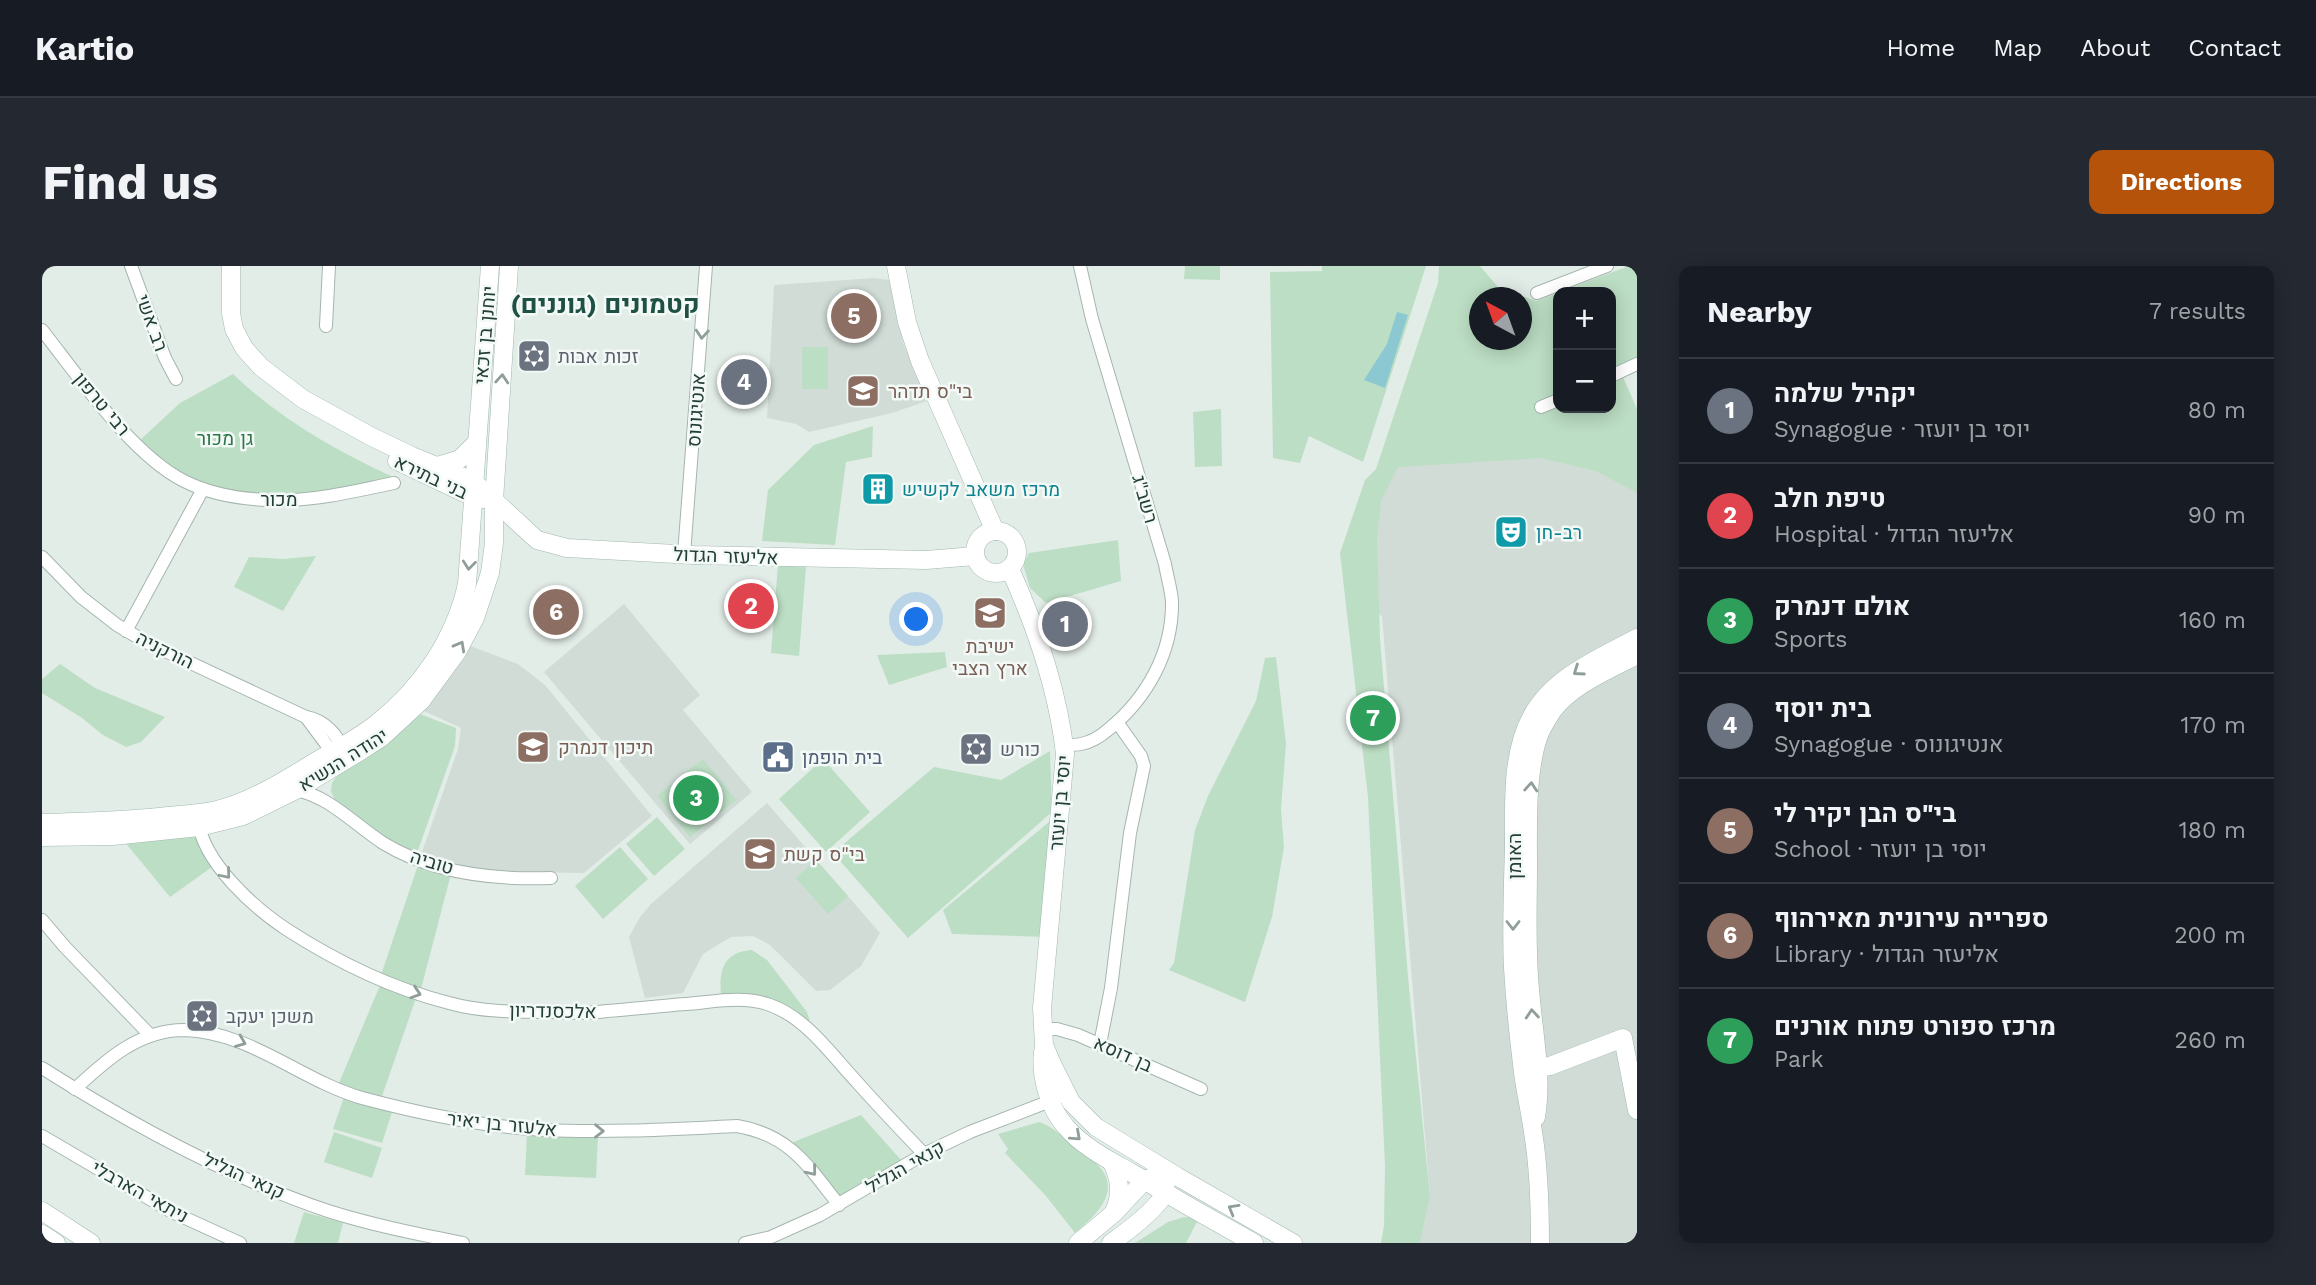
<!DOCTYPE html>
<meta charset="utf-8">
<style>
body{margin:0;font-family:"Work Sans",Heebo,sans-serif;background:#242831;color:#f1f3f6}
.controls{position:absolute;right:21px;top:21px;display:grid;overflow:hidden;border-radius:14px;box-shadow:0 4px 18px #0003}
.controls button{width:63px;height:63px;display:grid;place-items:center;padding:0;border:0;border-bottom:2px solid #363941;background:#171b24;color:#f1f3f6;font:35px sans-serif}
.compass{position:absolute;left:1427px;top:21px;width:63px;height:63px;border-radius:50%;background:#171b24;box-shadow:0 4px 18px #0003;rotate:319deg}
.you{position:absolute;left:875px;top:354px;width:24px;height:24px;margin:-18px;border:5px solid #fff;border-radius:50%;background:#1a73e8;box-shadow:0 0 0 10px #1a73e833}
.badge{display:grid;place-items:center;width:46px;height:46px;border-radius:50%;background:#b45309;color:#fff;font-size:23px;font-weight:700}
.pin{position:absolute;translate:-50% -50%;border:4px solid #fff;box-shadow:0 2px 7px #0006}
.list{margin:0;padding:0;list-style:none}
h2{display:flex;justify-content:space-between;align-items:center;height:91px;margin:0;padding:0 28px;font-size:30px}
h2 small{font-size:23px;font-weight:400;color:#9ea1a6}
.list li{display:grid;grid-template-columns:46px 1fr auto;gap:21px;align-items:center;box-sizing:border-box;height:105px;padding:0 28px;border-top:2px solid #363941}
.list b{display:block;font-size:26px;white-space:nowrap}
.list p{margin:0;font-size:23px;white-space:nowrap;color:#9ea1a6}
.list em{font-size:23px;font-style:normal;color:#9ea1a6}
.map{position:relative;flex:none;width:1595px;height:977px;overflow:hidden;border-radius:14px}
header{display:flex;align-items:center;gap:42px;box-sizing:border-box;height:98px;padding:0 35px;background:#171b24;border-bottom:2px solid #363941}
header strong{font-size:33px}
nav{display:flex;gap:38px;margin-inline-start:auto;font-size:24px}
.intro{display:flex;align-items:center;justify-content:space-between;box-sizing:border-box;height:168px;padding:0 42px}
h1{margin:0;font-size:49px}
.button{padding:18px 32px;border-radius:14px;background:#b45309;color:#fff;font-size:24px;font-weight:700}
main{display:flex;gap:42px;padding:0 42px}
aside{flex:1;background:#171b24;border-radius:14px;box-shadow:0 4px 18px #0003}
.map>svg:first-child{display:block}
.built{fill:#d1dcd7}
.green{fill:#bcdec4;fill-rule:evenodd}
.water{fill:#8bc8d1}
.lines{fill:none;stroke-linecap:round;stroke-linejoin:round}
.street-casing{stroke:#a5b5af;stroke-width:14}
.secondary-casing{stroke:#a1b8b0;stroke-width:19}
.street{stroke:#fff;stroke-width:12}
.secondary{stroke:#fff;stroke-width:18}
.oneway{stroke:#909e9a}
.labels{text-anchor:middle;dominant-baseline:central;stroke-width:5;stroke-linejoin:round;paint-order:stroke}
.street-label{font-size:19px;fill:#223e36;stroke:#f3f9f6}
.worship-label{font-size:19px;fill:#5b616d;stroke:#f3f9f6;text-anchor:start}
.education-label{font-size:19px;fill:#785e54;stroke:#f3f9f6;text-anchor:start}
.park-label{font-size:19px;fill:#2d7547;stroke:#f3f9f6}
.culture-label{font-size:19px;fill:#0d838f;stroke:#f3f9f6;text-anchor:start}
.service-label{font-size:19px;fill:#4e5e75;stroke:#f3f9f6;text-anchor:start}
.district-label{font-size:26px;font-weight:bold;fill:#1e5043;stroke:#f3f9f6}
</style>
<header>
<strong>Kartio</strong>
<nav><a>Home</a><a>Map</a><a>About</a><a>Contact</a></nav>
</header>
<div class="intro"><h1>Find us</h1><a class="button">Directions</a></div>
<main>
<div class="map">
<svg width="1595" height="977" viewBox="0 0 1595 977">
<rect width="100%" height="100%" fill="#e3ede8"/>
<g class="built">
<polygon points="832,12 847,14 861,77 885,135 850,147 767,166 754,158 725,152 732,19"/>
<polygon points="1497,190 1555,204 1595,224 1595,977 1378,977 1388,931 1340,350 1334,348 1331,272 1339,219 1358,198"/>
<polygon points="582,338 658,429 641,444 710,526 648,578 502,406"/>
<polygon points="426,379 476,398 503,419 610,550 542,607 426,605 378,592 416,483 419,462 380,444"/>
<polygon points="725,537 838,667 819,700 788,724 774,725 728,679 711,670 689,671 661,688 641,727 603,732 587,671 598,651 609,638"/>
</g>
<g class="green">
<polygon points="1143,0 1178,0 1178,14 1142,13"/>
<polygon points="1280,0 1384,0 1321,196 1267,170 1258,197 1231,192 1228,6 1280,5"/>
<path d="M 1397,0 L 1438,0 L 1456,21 L 1494,35 L 1516,27 L 1516,142 L 1569,142 L 1569,26 L 1517,26 L 1587,0 L 1595,0 L 1595,94 L 1577,102 L 1595,143 L 1595,227 L 1554,205 L 1499,192 L 1356,201 L 1339,235 L 1335,273 L 1338,373 L 1366,711 L 1388,931 L 1378,977 L 1339,977 L 1342,959 L 1343,900 L 1326,531 L 1298,287 L 1323,214 L 1334,203 L 1396,17 ZM 1437,32 L 1479,32 L 1479,74 L 1437,74 Z"/>
<rect x="760" y="81" width="26" height="42"/>
<path d="M 191,108 C 238,153 293,184 351,211 L 324,219 L 252,230 L 182,226 L 142,210 L 116,193 L 97,175 L 138,137 Z"/>
<polygon points="1179,143 1180,200 1153,201 1151,146"/>
<polygon points="831,160 830,191 804,196 793,279 720,275 726,224 772,179"/>
<polygon points="1076,274 1079,315 1004,337 988,322 981,298 987,287"/>
<polygon points="274,290 241,345 192,321 207,291 241,293"/>
<polygon points="736,299 764,301 757,390 729,387"/>
<polygon points="903,386 905,401 847,419 835,389"/>
<polygon points="1234,391 1244,478 1239,543 1242,581 1230,651 1203,736 1127,704 1132,697 1153,564 1166,530 1214,435 1223,392"/>
<polygon points="18,398 53,422 123,451 99,476 84,481 61,469 40,452 0,427 0,413"/>
<polygon points="378,448 414,462 413,480 375,587 339,569 293,535 289,525 290,517 296,508 346,474"/>
<polygon points="1008,485 1010,546 866,672 791,587 892,501 959,514"/>
<polygon points="661,493 694,534 648,571 615,530"/>
<polygon points="781,493 828,546 784,586 737,533"/>
<polygon points="615,551 643,583 612,610 584,578"/>
<polygon points="1013,551 1005,671 910,668 901,644"/>
<polygon points="156,571 170,601 128,631 82,575"/>
<polygon points="578,581 606,613 561,653 533,620"/>
<polygon points="774,594 806,630 786,648 754,612"/>
<polygon points="376,599 409,608 379,723 339,709"/>
<path d="M 710,684 L 725,694 L 765,746 L 768,755 C 757,750 749,744 739,738 C 720,727 699,730 679,731 C 677,706 680,686 710,684 Z"/>
<polygon points="339,717 375,729 339,833 297,817"/>
<polygon points="302,831 350,846 340,877 291,863"/>
<polygon points="819,849 859,894 797,931 749,877"/>
<path d="M 997,856 C 1012,861 1021,871 1033,881 C 1043,889 1056,896 1062,907 C 1076,931 1049,953 1033,967 L 1004,930 L 963,887 L 966,883 L 956,868 Z"/>
<polygon points="292,866 340,882 330,912 282,896"/>
<polygon points="485,866 556,870 554,912 483,909"/>
<polygon points="262,946 301,957 296,977 252,977"/>
<polygon points="1142,951 1157,952 1144,977 1093,977 1126,956"/>
</g>
<polygon class="water" points="1355,46 1366,49 1343,122 1322,114 1345,78"/>
<g class="lines">
<defs>
<g id="street">
<polyline points="89,0 123,92 134,113"/>
<polyline points="1495,27 1565,0"/>
<polyline points="284,60 287,0"/>
<path d="M 0,64 C 37,111 89,188 142,215 C 174,231 211,235 246,234 C 282,233 317,224 352,217"/>
<polyline points="1569,110 1595,98"/>
<polyline points="1499,141 1516,134"/>
<polyline points="642,288 664,0"/>
<path d="M 0,291 L 39,331 L 75,359 L 104,376 L 264,451 C 281,454 298,469 301,487"/>
<polyline points="84,365 161,223"/>
<polyline points="264,451 290,486 296,491"/>
<path d="M 1022,479 C 1027,479 1034,479 1039,478 C 1050,476 1059,470 1067,463 C 1105,432 1131,386 1130,335 C 1129,323 1125,310 1123,298 L 1050,53 L 1038,0"/>
<path d="M 254,524 C 287,530 313,559 341,577 C 390,607 453,614 509,612"/>
<path d="M 156,555 C 162,597 211,641 244,663 C 295,696 348,722 407,737 C 439,746 474,746 507,746 C 526,747 546,748 565,745 C 591,743 617,740 644,738 C 671,736 701,729 728,739 C 764,752 788,787 814,815 C 836,840 859,864 882,888"/>
<polyline points="0,654 23,681 108,769"/>
<polyline points="1000,763 1015,763 1036,769 1159,823"/>
<polyline points="1058,778 1069,722 1088,567 1102,500 1099,490 1075,456"/>
<path d="M 0,802 C 90,859 185,911 286,945 C 330,959 376,968 421,977"/>
<path d="M 33,823 C 64,794 97,764 142,764 C 209,766 258,814 320,832 C 380,848 441,861 503,864 C 567,867 631,863 695,860 C 748,869 766,900 797,939"/>
<polyline points="0,870 130,946 198,977"/>
<polyline points="703,977 729,971 778,949 882,888 928,866 1016,832"/>
</g>
<g id="secondary">
<polyline points="189,0 189,47 192,63 202,82 219,101 261,133 330,171 370,190 431,215 495,274 525,282 652,289 884,294 933,290"/>
<polyline points="854,0 865,56 878,95 953,265"/>
<polyline points="355,195 420,226 441,233"/>
<polyline points="395,200 418,193 435,176"/>
<circle cx="954" cy="286" r="21"/>
<path d="M 968,303 C 994,361 1016,424 1023,488 L 1000,742 L 1002,779 L 1010,798 L 1029,836 L 1054,861 L 1136,911 L 1251,977"/>
<path d="M 0,557 C 39,556 78,555 117,551 C 136,549 156,548 175,544 C 209,535 241,516 271,497 C 292,485 315,473 334,458 C 379,423 413,373 425,318 L 448,0"/>
<polyline points="0,571 71,570 157,561 201,550 254,524 320,484 340,471 379,435 415,386 433,352 448,307 452,277 452,235 467,0"/>
<path d="M 1001,786 C 998,810 1007,842 1024,861 C 1041,881 1067,894 1090,907 C 1130,931 1170,954 1212,977"/>
<polyline points="1486,800 1495,802 1508,800 1581,772 1595,844"/>
<path d="M 1494,851 C 1501,810 1491,765 1488,723 C 1484,682 1486,641 1486,600 C 1486,563 1484,508 1496,472 C 1499,462 1505,453 1511,444 C 1531,418 1567,404 1595,389"/>
<path d="M 1070,896 C 1078,914 1080,928 1072,946"/>
<polyline points="0,945 49,977"/>
<polyline points="0,968 14,977"/>
<polyline points="1036,977 1072,947 1102,915 1112,910"/>
<path d="M 1069,977 C 1083,967 1117,942 1123,926 C 1124,923 1123,919 1124,915"/>
<path d="M 1498,977 C 1498,940 1497,902 1491,866 C 1488,843 1482,821 1480,798 C 1476,766 1473,734 1471,702 C 1469,662 1471,621 1472,580 C 1472,539 1469,487 1490,450 C 1511,411 1558,392 1595,372"/>
</g>
</defs>
<use href="#street" class="street-casing"/>
<use href="#secondary" class="secondary-casing"/>
<use href="#street" class="street"/>
<use href="#secondary" class="secondary"/>
</g>
<defs><path id="oneway-chevron" d="M-2-3.5L2.5 0L-2 3.5" fill="none" stroke-width="1.6" stroke-linecap="round" stroke-linejoin="round" transform="scale(1.75)"/></defs>
<g class="oneway">
<use href="#oneway-chevron" transform="translate(660 68) rotate(94)"/>
<use href="#oneway-chevron" transform="translate(460 113) rotate(-86)"/>
<use href="#oneway-chevron" transform="translate(427 299) rotate(96)"/>
<use href="#oneway-chevron" transform="translate(418 380) rotate(-61)"/>
<use href="#oneway-chevron" transform="translate(1536 405) rotate(145)"/>
<use href="#oneway-chevron" transform="translate(1489 521) rotate(-86)"/>
<use href="#oneway-chevron" transform="translate(184 608) rotate(50)"/>
<use href="#oneway-chevron" transform="translate(1471 659) rotate(90)"/>
<use href="#oneway-chevron" transform="translate(374 727) rotate(18)"/>
<use href="#oneway-chevron" transform="translate(1490 748) rotate(-95)"/>
<use href="#oneway-chevron" transform="translate(199 776) rotate(22)"/>
<use href="#oneway-chevron" transform="translate(557 865) rotate(1)"/>
<use href="#oneway-chevron" transform="translate(1034 870) rotate(42)"/>
<use href="#oneway-chevron" transform="translate(770 905) rotate(51)"/>
<use href="#oneway-chevron" transform="translate(1191 943) rotate(-150)"/>
</g>
<defs>
<symbol id="synagogue-square" viewBox="-11 -11 22 22"><rect x="-9" y="-9" width="18" height="18" rx="4" fill="#6b7280" stroke="#f3f9f6"/><path d="M0-6.5L5.6 3.2H-5.6ZM0 6.5L5.6-3.2H-5.6Z" fill="#fff"/></symbol>
<symbol id="school-square" viewBox="-11 -11 22 22"><rect x="-9" y="-9" width="18" height="18" rx="4" fill="#8d6e63" stroke="#f3f9f6"/><path d="M0-5L7-2L0 1L-7-2ZM-4 1L0 2.5L4 1V4Q0 6-4 4Z" fill="#fff"/></symbol>
<symbol id="building-square" viewBox="-11 -11 22 22"><rect x="-9" y="-9" width="18" height="18" rx="4" fill="#0f9aa8" stroke="#f3f9f6"/><path d="M-4-6H4V6H1V3H-1V6H-4ZM-2.5-4.3h1.7v1.8h-1.7ZM.8-4.3h1.7v1.8H.8ZM-2.5-1h1.7V.8h-1.7ZM.8-1h1.7V.8H.8Z" fill="#fff"/></symbol>
<symbol id="theatre-square" viewBox="-11 -11 22 22"><rect x="-9" y="-9" width="18" height="18" rx="4" fill="#0f9aa8" stroke="#f3f9f6"/><path d="M-5-5.5Q0-4 5-5.5V0Q5 5 0 6Q-5 5-5 0ZM-3.3-2.5H-1v1.5H-3.3ZM1-2.5H3.3v1.5H1ZM-2.8 1Q0 5.5 2.8 1Z" fill="#fff"/></symbol>
<symbol id="university-square" viewBox="-11 -11 22 22"><rect x="-9" y="-9" width="18" height="18" rx="4" fill="#8d6e63" stroke="#f3f9f6"/><path d="M0-5L7-2L0 1L-7-2ZM-4 1L0 2.5L4 1V4Q0 6-4 4Z" fill="#fff"/></symbol>
<symbol id="civic-square" viewBox="-11 -11 22 22"><rect x="-9" y="-9" width="18" height="18" rx="4" fill="#5c6f8a" stroke="#f3f9f6"/><path d="M-.6-6.5H3V-4.5H.6V-3L4-1V1h2V6H-6V1h2V-1L-.6-3ZM-1.2 2.5V6h2.4V2.5Z" fill="#fff"/></symbol>
</defs>
<g fill-rule="evenodd">
<use href="#synagogue-square" x="473" y="71" width="38" height="38"/>
<use href="#school-square" x="802" y="106" width="38" height="38"/>
<use href="#building-square" x="817" y="204" width="38" height="38"/>
<use href="#theatre-square" x="1450" y="247" width="38" height="38"/>
<use href="#university-square" x="929" y="328" width="38" height="38"/>
<use href="#school-square" x="472" y="462" width="38" height="38"/>
<use href="#synagogue-square" x="915" y="464" width="38" height="38"/>
<use href="#civic-square" x="717" y="472" width="38" height="38"/>
<use href="#school-square" x="699" y="569" width="38" height="38"/>
<use href="#synagogue-square" x="141" y="731" width="38" height="38"/>
</g>
<g class="labels">
<g class="street-label">
<text transform="translate(110 57) rotate(70)">רב אשי</text>
<text transform="translate(443 69) rotate(-85)">יוחנן בן זכאי</text>
<text transform="translate(60 138) rotate(50)">רבי טרפון</text>
<text transform="translate(654 144) rotate(-86)">אנטיגונוס</text>
<text transform="translate(389 211) rotate(25)">בני בתירא</text>
<text x="237" y="233">מכור</text>
<text transform="translate(1103 233) rotate(74)">רשב"ג</text>
<text transform="translate(684 290) rotate(2)">אליעזר הגדול</text>
<text transform="translate(123 384) rotate(26)">הורקניה</text>
<text transform="translate(301 494) rotate(-32)">יהודה הנשיא</text>
<text transform="translate(1018 537) rotate(-85)">יוסי בן יועזר</text>
<text transform="translate(1472 590) rotate(-90)">האומן</text>
<text transform="translate(390 596) rotate(17)">טוביה</text>
<text transform="translate(511 745) rotate(1)">אלכסנדריון</text>
<text transform="translate(1081 788) rotate(24)">בן דוסא</text>
<text transform="translate(460 858) rotate(6)">אלעזר בן יאיר</text>
<text transform="translate(863 901) rotate(-30)">קנאי הגליל</text>
<text transform="translate(202 910) rotate(24)">קנאי הגליל</text>
<text transform="translate(98 926) rotate(29)">ניתאי הארבלי</text>
</g>
<g class="worship-label">
<text x="516" y="90">זכות אבות</text>
<text x="958" y="483">כורש</text>
<text x="184" y="750">משכן יעקב</text>
</g>
<g class="education-label">
<text x="846" y="125">בי"ס תדהר</text>
<text x="948" y="380" text-anchor="middle">ישיבת<tspan x="948" dy="22">ארץ הצבי</tspan></text>
<text x="516" y="481">תיכון דנמרק</text>
<text x="742" y="588">בי"ס קשת</text>
</g>
<g class="park-label">
<text x="183" y="172">גן מכור</text>
</g>
<g class="culture-label">
<text x="860" y="223">מרכז משאב לקשיש</text>
<text x="1494" y="266">רב-חן</text>
</g>
<g class="service-label">
<text x="760" y="491">בית הופמן</text>
</g>
<g class="district-label">
<text x="563" y="38">קטמונים (גוננים)</text>
</g>
</g>
</svg>
<div class="controls">
<button>+</button>
<button>−</button>
</div>
<svg class="compass" viewBox="-18 -18 36 36"><path d="M0-13l5 13h-10z" fill="#e53935"/><path d="M0 13l5-13h-10z" fill="#9ea1a6"/></svg>
<div class="you"></div>
<div class="pin badge" style="left:1023px;top:358px;background:#6b7280">1</div>
<div class="pin badge" style="left:709px;top:340px;background:#e0444e">2</div>
<div class="pin badge" style="left:654px;top:532px;background:#2e9e5b">3</div>
<div class="pin badge" style="left:702px;top:116px;background:#6b7280">4</div>
<div class="pin badge" style="left:812px;top:50px;background:#8d6e63">5</div>
<div class="pin badge" style="left:514px;top:346px;background:#8d6e63">6</div>
<div class="pin badge" style="left:1331px;top:452px;background:#2e9e5b">7</div>
</div>
<aside>
<h2>Nearby<small>7 results</small></h2>
<ul class="list">
<li><span class="badge" style="background:#6b7280">1</span><div><b>יקהיל שלמה</b><p>Synagogue · יוסי בן יועזר</p></div><em>80 m</em></li>
<li><span class="badge" style="background:#e0444e">2</span><div><b>טיפת חלב</b><p>Hospital · אליעזר הגדול</p></div><em>90 m</em></li>
<li><span class="badge" style="background:#2e9e5b">3</span><div><b>אולם דנמרק</b><p>Sports</p></div><em>160 m</em></li>
<li><span class="badge" style="background:#6b7280">4</span><div><b>בית יוסף</b><p>Synagogue · אנטיגונוס</p></div><em>170 m</em></li>
<li><span class="badge" style="background:#8d6e63">5</span><div><b>בי&quot;ס הבן יקיר לי</b><p>School · יוסי בן יועזר</p></div><em>180 m</em></li>
<li><span class="badge" style="background:#8d6e63">6</span><div><b>ספרייה עירונית מאירהוף</b><p>Library · אליעזר הגדול</p></div><em>200 m</em></li>
<li><span class="badge" style="background:#2e9e5b">7</span><div><b>מרכז ספורט פתוח אורנים</b><p>Park</p></div><em>260 m</em></li>
</ul>
</aside>
</main>
